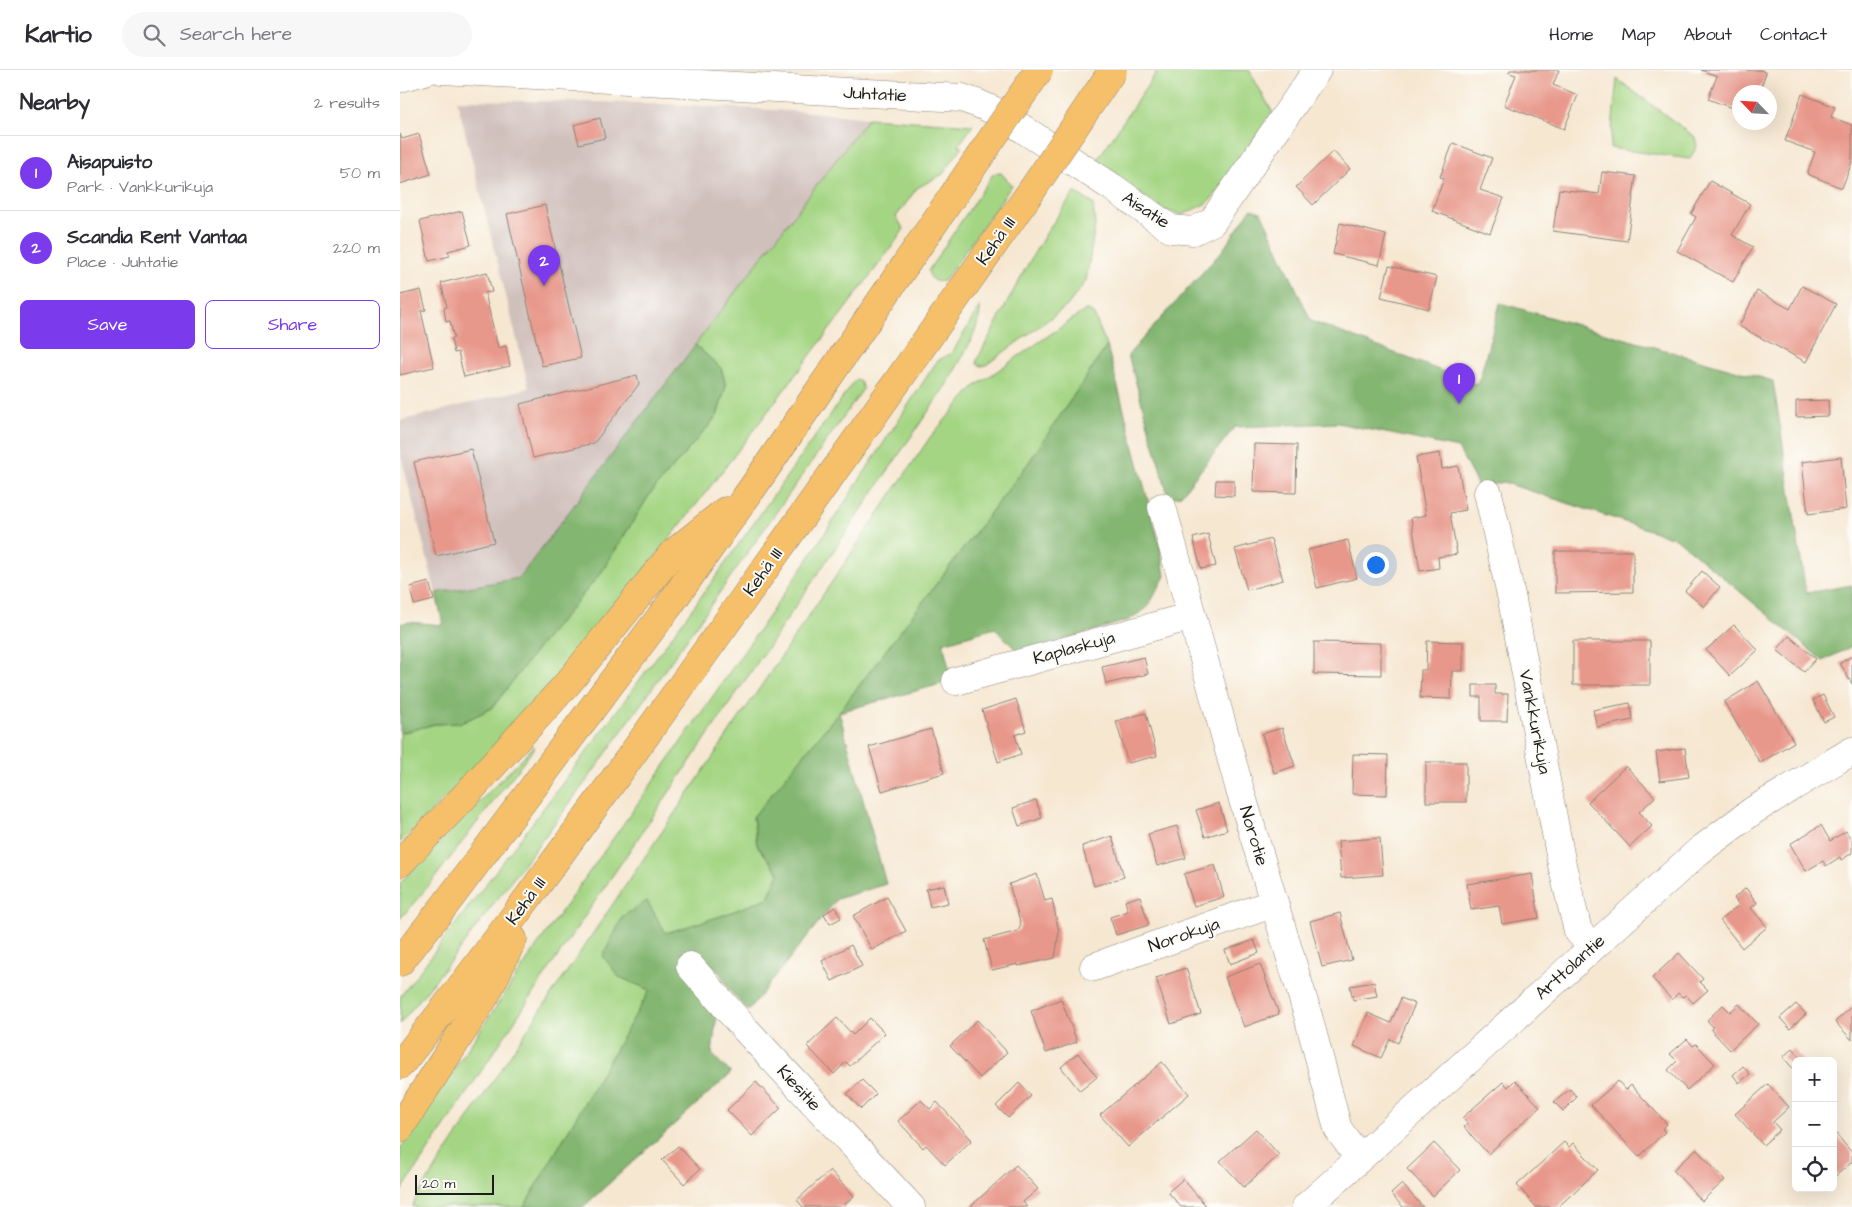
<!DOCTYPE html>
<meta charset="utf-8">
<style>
body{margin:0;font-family:"Architects Daughter",sans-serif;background:#f7f7f7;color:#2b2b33}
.controls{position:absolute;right:15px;bottom:15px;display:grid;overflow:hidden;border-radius:8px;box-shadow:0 5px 20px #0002}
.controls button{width:45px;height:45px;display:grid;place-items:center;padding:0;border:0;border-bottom:1px solid #e1e1e2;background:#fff;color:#2b2b33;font:25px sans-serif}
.compass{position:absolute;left:1332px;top:15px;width:45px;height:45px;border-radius:50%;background:#fff;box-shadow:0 5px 20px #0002;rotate:295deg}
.scale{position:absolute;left:15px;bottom:12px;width:79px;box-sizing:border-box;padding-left:5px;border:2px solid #1c1c1c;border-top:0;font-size:14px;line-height:18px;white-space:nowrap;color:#1c1c1c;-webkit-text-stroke:4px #fdfcf7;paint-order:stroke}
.you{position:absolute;left:975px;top:494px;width:18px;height:18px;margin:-12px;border:4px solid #fff;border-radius:50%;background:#1a73e8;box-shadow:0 0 0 8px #1a73e833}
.badge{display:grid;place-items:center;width:32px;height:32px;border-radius:50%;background:#7c3aed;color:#fff;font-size:16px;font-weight:700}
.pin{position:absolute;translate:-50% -41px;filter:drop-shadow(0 1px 2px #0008)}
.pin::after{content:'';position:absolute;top:26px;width:18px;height:15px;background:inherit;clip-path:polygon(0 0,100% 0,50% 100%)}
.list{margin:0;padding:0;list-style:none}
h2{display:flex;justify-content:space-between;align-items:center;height:65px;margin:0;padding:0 20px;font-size:21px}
h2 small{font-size:16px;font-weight:400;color:#7c7c81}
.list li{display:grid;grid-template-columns:32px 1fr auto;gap:15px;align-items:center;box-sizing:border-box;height:75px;padding:0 20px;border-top:1px solid #e1e1e2}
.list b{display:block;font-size:19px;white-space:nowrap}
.list p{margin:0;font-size:16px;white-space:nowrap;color:#7c7c81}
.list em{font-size:16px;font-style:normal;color:#7c7c81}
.actions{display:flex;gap:10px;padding:15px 20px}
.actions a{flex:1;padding:11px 0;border:1px solid #7c3aed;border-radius:8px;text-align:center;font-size:18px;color:#7c3aed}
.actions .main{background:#7c3aed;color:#fff}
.icon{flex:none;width:28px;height:28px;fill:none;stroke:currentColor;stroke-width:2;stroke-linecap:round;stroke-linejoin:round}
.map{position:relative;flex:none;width:1452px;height:1137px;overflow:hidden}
header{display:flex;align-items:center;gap:30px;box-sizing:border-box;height:70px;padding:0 25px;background:#fff;border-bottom:1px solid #e1e1e2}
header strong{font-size:24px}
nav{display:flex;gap:28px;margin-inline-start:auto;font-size:18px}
.search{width:350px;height:45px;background:#f7f7f7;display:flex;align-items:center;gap:12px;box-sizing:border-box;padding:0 18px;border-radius:28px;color:#7c7c81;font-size:19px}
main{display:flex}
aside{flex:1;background:#fff}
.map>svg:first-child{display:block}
.industrial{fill:#d0c0bc}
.green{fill:#a4d583;stroke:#607850}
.forest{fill:#83b671;stroke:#506946}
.building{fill:#e8988b}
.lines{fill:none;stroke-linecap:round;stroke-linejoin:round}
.minor-casing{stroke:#898276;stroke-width:29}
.tertiary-casing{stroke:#898276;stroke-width:29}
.trunk-casing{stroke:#898276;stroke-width:29}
.minor{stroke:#fff;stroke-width:28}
.tertiary{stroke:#fff;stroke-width:28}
.trunk{stroke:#f6c06b;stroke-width:28}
.trunk-bridge-casing{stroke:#898276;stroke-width:29;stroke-linecap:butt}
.trunk-bridge{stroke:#f6c06b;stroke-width:28}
.labels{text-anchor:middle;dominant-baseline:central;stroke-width:4;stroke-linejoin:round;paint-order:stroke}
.street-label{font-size:18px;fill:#1c1c1c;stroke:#fdfcf7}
</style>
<header>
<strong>Kartio</strong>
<div class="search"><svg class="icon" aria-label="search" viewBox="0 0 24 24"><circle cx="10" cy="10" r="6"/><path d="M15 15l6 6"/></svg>Search here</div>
<nav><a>Home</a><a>Map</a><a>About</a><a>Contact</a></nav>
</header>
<main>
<aside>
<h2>Nearby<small>2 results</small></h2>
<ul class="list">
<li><span class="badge">1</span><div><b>Aisapuisto</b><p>Park · Vankkurikuja</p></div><em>50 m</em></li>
<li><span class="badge">2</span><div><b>Scandia Rent Vantaa</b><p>Place · Juhtatie</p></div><em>220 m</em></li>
</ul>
<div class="actions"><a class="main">Save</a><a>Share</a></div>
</aside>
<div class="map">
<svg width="1452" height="1137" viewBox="0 0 1452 1137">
<rect width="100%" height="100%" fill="#fdfcf7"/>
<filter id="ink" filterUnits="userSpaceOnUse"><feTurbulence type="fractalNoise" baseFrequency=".02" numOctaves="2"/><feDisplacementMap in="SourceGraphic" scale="10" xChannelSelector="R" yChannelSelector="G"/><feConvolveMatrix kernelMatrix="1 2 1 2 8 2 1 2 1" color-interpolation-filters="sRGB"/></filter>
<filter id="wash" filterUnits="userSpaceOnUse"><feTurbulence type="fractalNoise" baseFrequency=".0096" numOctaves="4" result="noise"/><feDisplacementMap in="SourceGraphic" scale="20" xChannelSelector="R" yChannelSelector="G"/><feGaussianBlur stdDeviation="1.12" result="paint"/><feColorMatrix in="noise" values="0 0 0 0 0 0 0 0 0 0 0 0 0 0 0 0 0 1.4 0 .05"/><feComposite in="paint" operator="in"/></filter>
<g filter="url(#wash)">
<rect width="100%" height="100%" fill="#f6e7d1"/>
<polygon class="industrial" points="57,30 246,33 409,42 468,48 119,508 36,523 0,382 0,351 129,318"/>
<g class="green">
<polygon points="758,0 849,0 873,43 809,132 782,145 764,140 695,93"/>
<polygon points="1217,9 1295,67 1297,76 1290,89 1210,78"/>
<path d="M 468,48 L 573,55 L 559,75 L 562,77 L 543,104 L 517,118 L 496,147 L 504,159 L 491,178 C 368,341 247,506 111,659 C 76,698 38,735 0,773 L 0,663 L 35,654 L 61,653 L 92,638 L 142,573 L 201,503 L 250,424 L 317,346 L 326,316 L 321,298 L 295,275 Z"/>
<path d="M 601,103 L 612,115 L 544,211 C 534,213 531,210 528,201 L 593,104 Z"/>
<path d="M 675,122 L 693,134 L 695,155 L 686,211 L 667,236 L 586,295 L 581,296 L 577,294 L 577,290 C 608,233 635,173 675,122 Z"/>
<path d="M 580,236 C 582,258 559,292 549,311 L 172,865 L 0,1123 L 0,1079 L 137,876 L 265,695 L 404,495 L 537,291 L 552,283 Z"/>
<polygon points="687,239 694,245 707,276 629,392 439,642 353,747 357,775 379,803 368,828 321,846 266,863 219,907 250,920 124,1137 12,1137 16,1128 113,981 531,366 574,317"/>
<polygon points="455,310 460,311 463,319 188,709 59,880 0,954 0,927 193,673 317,505"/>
<polygon points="133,677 135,677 30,814 0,849 0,813"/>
</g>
<g class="forest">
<polygon points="851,139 861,142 911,251 1078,315 1100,233 1373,311 1406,523 1452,515 1452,576 1423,591 1277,469 1103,412 1079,418 1058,378 938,353 835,357 781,425 769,428 728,285 822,181"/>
<polygon points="295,275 321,298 326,316 317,346 250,424 201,503 142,573 92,638 61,653 35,654 0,663 0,554 8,552 43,555 36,523 119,508"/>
<polygon points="707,276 760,476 765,506 748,537 729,550 619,583 595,558 543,573 552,611 439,642 486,814 437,829 348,941 331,922 320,903 296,881 289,883 318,935 312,984 331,1003 183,1137 124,1137 250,920 219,907 203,886 223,846 247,831 266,863 321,846 368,828 379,803 357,775 353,747 439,642 629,392"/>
</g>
<g id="blocks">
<g class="building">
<polygon points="1110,0 1159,0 1153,15 1178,25 1164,59 1104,35 1116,5 1109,3"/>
<polygon points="1301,0 1361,0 1366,3 1359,22 1340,22 1340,41 1308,29 1317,6"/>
<polygon points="1402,24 1435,37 1431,47 1452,55 1452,92 1442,118 1407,104 1415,82 1385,71"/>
<polygon points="200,48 205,68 179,74 174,55"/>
<polygon points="0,64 2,69 19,64 31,104 0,114"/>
<polygon points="1053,73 1092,88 1080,120 1104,128 1090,163 1032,141 1044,108 1040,107"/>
<polygon points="933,81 950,99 913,135 896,117"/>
<polygon points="1202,102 1236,106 1227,171 1153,161 1159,119 1199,124"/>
<polygon points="1310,111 1350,134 1332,165 1353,177 1333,212 1277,181 1296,147 1291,144"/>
<polygon points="145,135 181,288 142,296 107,144"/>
<polygon points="62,141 71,175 48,181 50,186 29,191 20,151"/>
<polygon points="940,153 986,165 979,195 933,184"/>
<polygon points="989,196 1037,207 1029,239 981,227"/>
<polygon points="87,202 92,222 85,223 98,278 106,276 110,296 64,307 58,282 54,283 51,269 54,268 50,251 46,252 44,238 47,237 41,213"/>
<polygon points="1402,216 1436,234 1406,292 1339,256 1357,221 1390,239"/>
<polygon points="21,220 26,240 21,241 34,297 0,305 0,225"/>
<polygon points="237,305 239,314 194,373 133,388 120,334"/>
<polygon points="1428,330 1429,346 1396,347 1396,331"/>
<polygon points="854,374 897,375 896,423 853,422"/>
<polygon points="71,379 94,472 36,486 14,392"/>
<polygon points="1040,383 1042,399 1058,396 1066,440 1050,443 1057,484 1038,487 1039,498 1020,501 1011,448 1026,445 1016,387"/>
<polygon points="1441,387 1446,439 1408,444 1402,392"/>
<polygon points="816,410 834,410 834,426 815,425"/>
<polygon points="808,464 816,496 801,499 793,468"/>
<polygon points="871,469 883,510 847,520 835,479"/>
<polygon points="948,470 957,508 917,518 908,480"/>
<polygon points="1155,481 1233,481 1233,522 1155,523"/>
<polygon points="1302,501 1320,517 1304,537 1285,521"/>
<polygon points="29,512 34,530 14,535 10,517"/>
<polygon points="1334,555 1358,580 1330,606 1306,580"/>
<polygon points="1389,566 1416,589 1404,602 1377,580"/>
<polygon points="1027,571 1063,572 1063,601 1052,601 1051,629 1020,628 1021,600 1026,600"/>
<rect x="1173" y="571" width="77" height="44"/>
<polygon points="914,572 981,573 981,605 914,604"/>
<polygon points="1452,586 1452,614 1440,593"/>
<polygon points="744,587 748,604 706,614 702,597"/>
<polygon points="1358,611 1394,672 1360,693 1324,632"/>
<polygon points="1073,615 1095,615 1095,624 1108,624 1107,651 1081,651 1081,627 1073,627"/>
<polygon points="1423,625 1434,647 1424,652 1413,630"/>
<polygon points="616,629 626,661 615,665 621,684 598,692 582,640"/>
<polygon points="1230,633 1233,650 1197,657 1193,640"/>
<polygon points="746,643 757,686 728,693 716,651"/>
<polygon points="882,658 895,696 874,703 862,664"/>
<polygon points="531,659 544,703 482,721 469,677"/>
<polygon points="1285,678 1289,707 1260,711 1256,682"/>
<polygon points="953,684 988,685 987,725 952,724"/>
<rect x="1026" y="692" width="40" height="40"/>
<polygon points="1226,696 1255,727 1239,742 1252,756 1230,777 1188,732"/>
<polygon points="636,730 642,748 619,756 613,738"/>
<polygon points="819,733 827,760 805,767 796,740"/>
<polygon points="1421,755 1430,771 1446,761 1452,771 1452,783 1441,790 1440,787 1426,796 1423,791 1406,801 1390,774"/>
<polygon points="777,756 786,788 757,796 748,764"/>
<polygon points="712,766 724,807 694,816 682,776"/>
<polygon points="980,768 983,805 941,808 938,771"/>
<polygon points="815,795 824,827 794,836 784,804"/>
<polygon points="637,804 645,831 652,829 659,862 655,888 618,896 618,894 592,900 584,870 618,861 621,855 609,814"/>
<polygon points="1132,804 1139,848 1102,854 1099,836 1071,840 1067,814"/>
<polygon points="544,815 548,833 530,837 526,819"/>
<polygon points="1346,818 1357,833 1351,838 1367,857 1342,878 1320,850 1339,835 1334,828"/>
<polygon points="740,826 749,855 716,865 710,847 728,841 725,831"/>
<polygon points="487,827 506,861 472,880 453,846"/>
<polygon points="435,837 441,848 430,854 424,844"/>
<polygon points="940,843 952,890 922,897 910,851"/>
<polygon points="854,870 859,883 830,894 825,880"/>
<polygon points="451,875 462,896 432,911 422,891"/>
<polygon points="1279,883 1303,909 1300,912 1308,920 1293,933 1286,925 1282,927 1278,923 1272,930 1252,908"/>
<polygon points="860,894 879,944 844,957 825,907"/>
<polygon points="786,898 801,944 771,954 756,908"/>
<polygon points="974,912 977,926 953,930 950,916"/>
<polygon points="1001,928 1015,934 998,973 990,969 981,988 954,976 968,943 991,953"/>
<polygon points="661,929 677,972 646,983 631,941"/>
<polygon points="1339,934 1358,954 1330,980 1311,960 1313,957 1307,950 1323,935 1330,942"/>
<polygon points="1396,934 1406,944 1390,959 1380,948"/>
<polygon points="1452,936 1452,970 1435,952"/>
<polygon points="437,948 453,965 470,948 485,963 450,996 446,992 434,1004 407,976"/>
<polygon points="577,950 607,982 580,1008 550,976"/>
<polygon points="1287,969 1293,976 1296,974 1315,994 1287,1020 1268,1000 1277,991 1270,984"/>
<polygon points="1393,978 1403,991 1396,991 1396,1002 1383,987"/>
<polygon points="678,983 697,1007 680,1021 661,997"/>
<polygon points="762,992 789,1024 728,1077 700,1045"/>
<polygon points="1343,996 1350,1004 1339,1013 1333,1005"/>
<polygon points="462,1010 476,1024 461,1039 447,1024"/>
<polygon points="1115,1010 1140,1037 1088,1084 1064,1057 1068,1054 1062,1048 1103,1012 1108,1017"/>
<polygon points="1218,1011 1226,1020 1231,1015 1267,1054 1262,1059 1265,1062 1239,1087 1191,1035"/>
<polygon points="356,1012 381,1038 352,1066 327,1040"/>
<polygon points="619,1013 631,1026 608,1048 596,1036"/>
<polygon points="1368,1014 1389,1037 1373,1052 1380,1060 1363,1075 1335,1044"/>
<polygon points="1170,1019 1177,1027 1163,1041 1154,1032"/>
<polygon points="521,1030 530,1039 537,1032 572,1070 545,1095 526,1075 523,1078 498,1051"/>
<polygon points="856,1059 879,1085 844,1117 820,1091"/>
<polygon points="1433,1060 1452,1083 1452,1092 1433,1108"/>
<polygon points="1164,1072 1169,1077 1173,1073 1198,1100 1158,1137 1136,1137 1117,1115"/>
<polygon points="1034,1073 1060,1100 1033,1126 1007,1099"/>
<polygon points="278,1076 300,1099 284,1114 262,1090"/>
<polygon points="1296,1079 1325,1110 1302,1131 1273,1100"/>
<polygon points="616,1095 638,1119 623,1132 627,1137 570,1137"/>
<polygon points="430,1100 454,1126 444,1135 445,1137 403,1137 397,1130"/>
<polygon points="783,1109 807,1137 781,1137 768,1122"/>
<polygon points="1002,1114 1023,1137 1003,1137 991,1124"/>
</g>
</g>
</g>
<g filter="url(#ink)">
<use href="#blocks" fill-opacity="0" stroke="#898276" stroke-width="1"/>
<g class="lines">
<defs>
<g id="minor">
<polyline points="1088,423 1112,530 1162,795 1178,861 1192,877"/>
<polyline points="762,437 840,720 907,942 938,1059 959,1088"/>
<polyline points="556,611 792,546"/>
<polyline points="290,896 346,960 511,1137"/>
<polyline points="694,897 874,833"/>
</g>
<g id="tertiary">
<polyline points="41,0 562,28 579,34 597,42 712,117 771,159 793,161 812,152 917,0"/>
<polyline points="0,8 28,0"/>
<polyline points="906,1137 1299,781 1354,740 1452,681"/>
</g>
<g id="trunk">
<polyline points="0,793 64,727 168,613 272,484 325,441"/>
<polyline points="0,892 45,835 268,537 353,417 578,89"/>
<path d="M 0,995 C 89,883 173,767 256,651 C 383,475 507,298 632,120"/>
<polyline points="0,1058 86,925 113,869"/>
</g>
</defs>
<use href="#minor" class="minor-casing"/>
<use href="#tertiary" class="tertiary-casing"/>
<use href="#trunk" class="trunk-casing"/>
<use href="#minor" class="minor"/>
<use href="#tertiary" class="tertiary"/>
<use href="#trunk" class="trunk"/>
<defs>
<g id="trunk-bridge">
<polyline points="578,89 639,0"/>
<polyline points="632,120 713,0"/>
</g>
</defs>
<use href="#trunk-bridge" class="trunk-bridge-casing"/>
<use href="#trunk-bridge" class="trunk-bridge"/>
</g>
</g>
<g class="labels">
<g class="street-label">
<text transform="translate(475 24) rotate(3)">Juhtatie</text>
<text transform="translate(746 140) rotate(33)">Aisatie</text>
<text transform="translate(596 171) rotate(-55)">Kehä III</text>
<text transform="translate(363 502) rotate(-55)">Kehä III</text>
<text transform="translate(674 578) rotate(-15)">Kaplaskuja</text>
<text transform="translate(1135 652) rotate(79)">Vankkurikuja</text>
<text transform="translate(854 766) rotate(73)">Norotie</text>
<text transform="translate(126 831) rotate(-54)">Kehä III</text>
<text transform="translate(784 865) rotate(-19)">Norokuja</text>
<text transform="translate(1170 897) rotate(-42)">Arttolantie</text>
<text transform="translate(399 1018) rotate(47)">Kiesitie</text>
</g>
</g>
</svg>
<div class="controls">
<button>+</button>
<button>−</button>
<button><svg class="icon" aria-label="locate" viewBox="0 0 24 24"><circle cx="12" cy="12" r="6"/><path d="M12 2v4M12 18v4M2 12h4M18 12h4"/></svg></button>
</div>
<svg class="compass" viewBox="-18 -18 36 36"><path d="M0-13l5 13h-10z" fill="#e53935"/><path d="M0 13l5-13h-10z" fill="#7c7c81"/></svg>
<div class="scale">20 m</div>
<div class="you"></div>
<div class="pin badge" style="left:1059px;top:334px">1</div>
<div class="pin badge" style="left:144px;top:216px">2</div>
</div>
</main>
